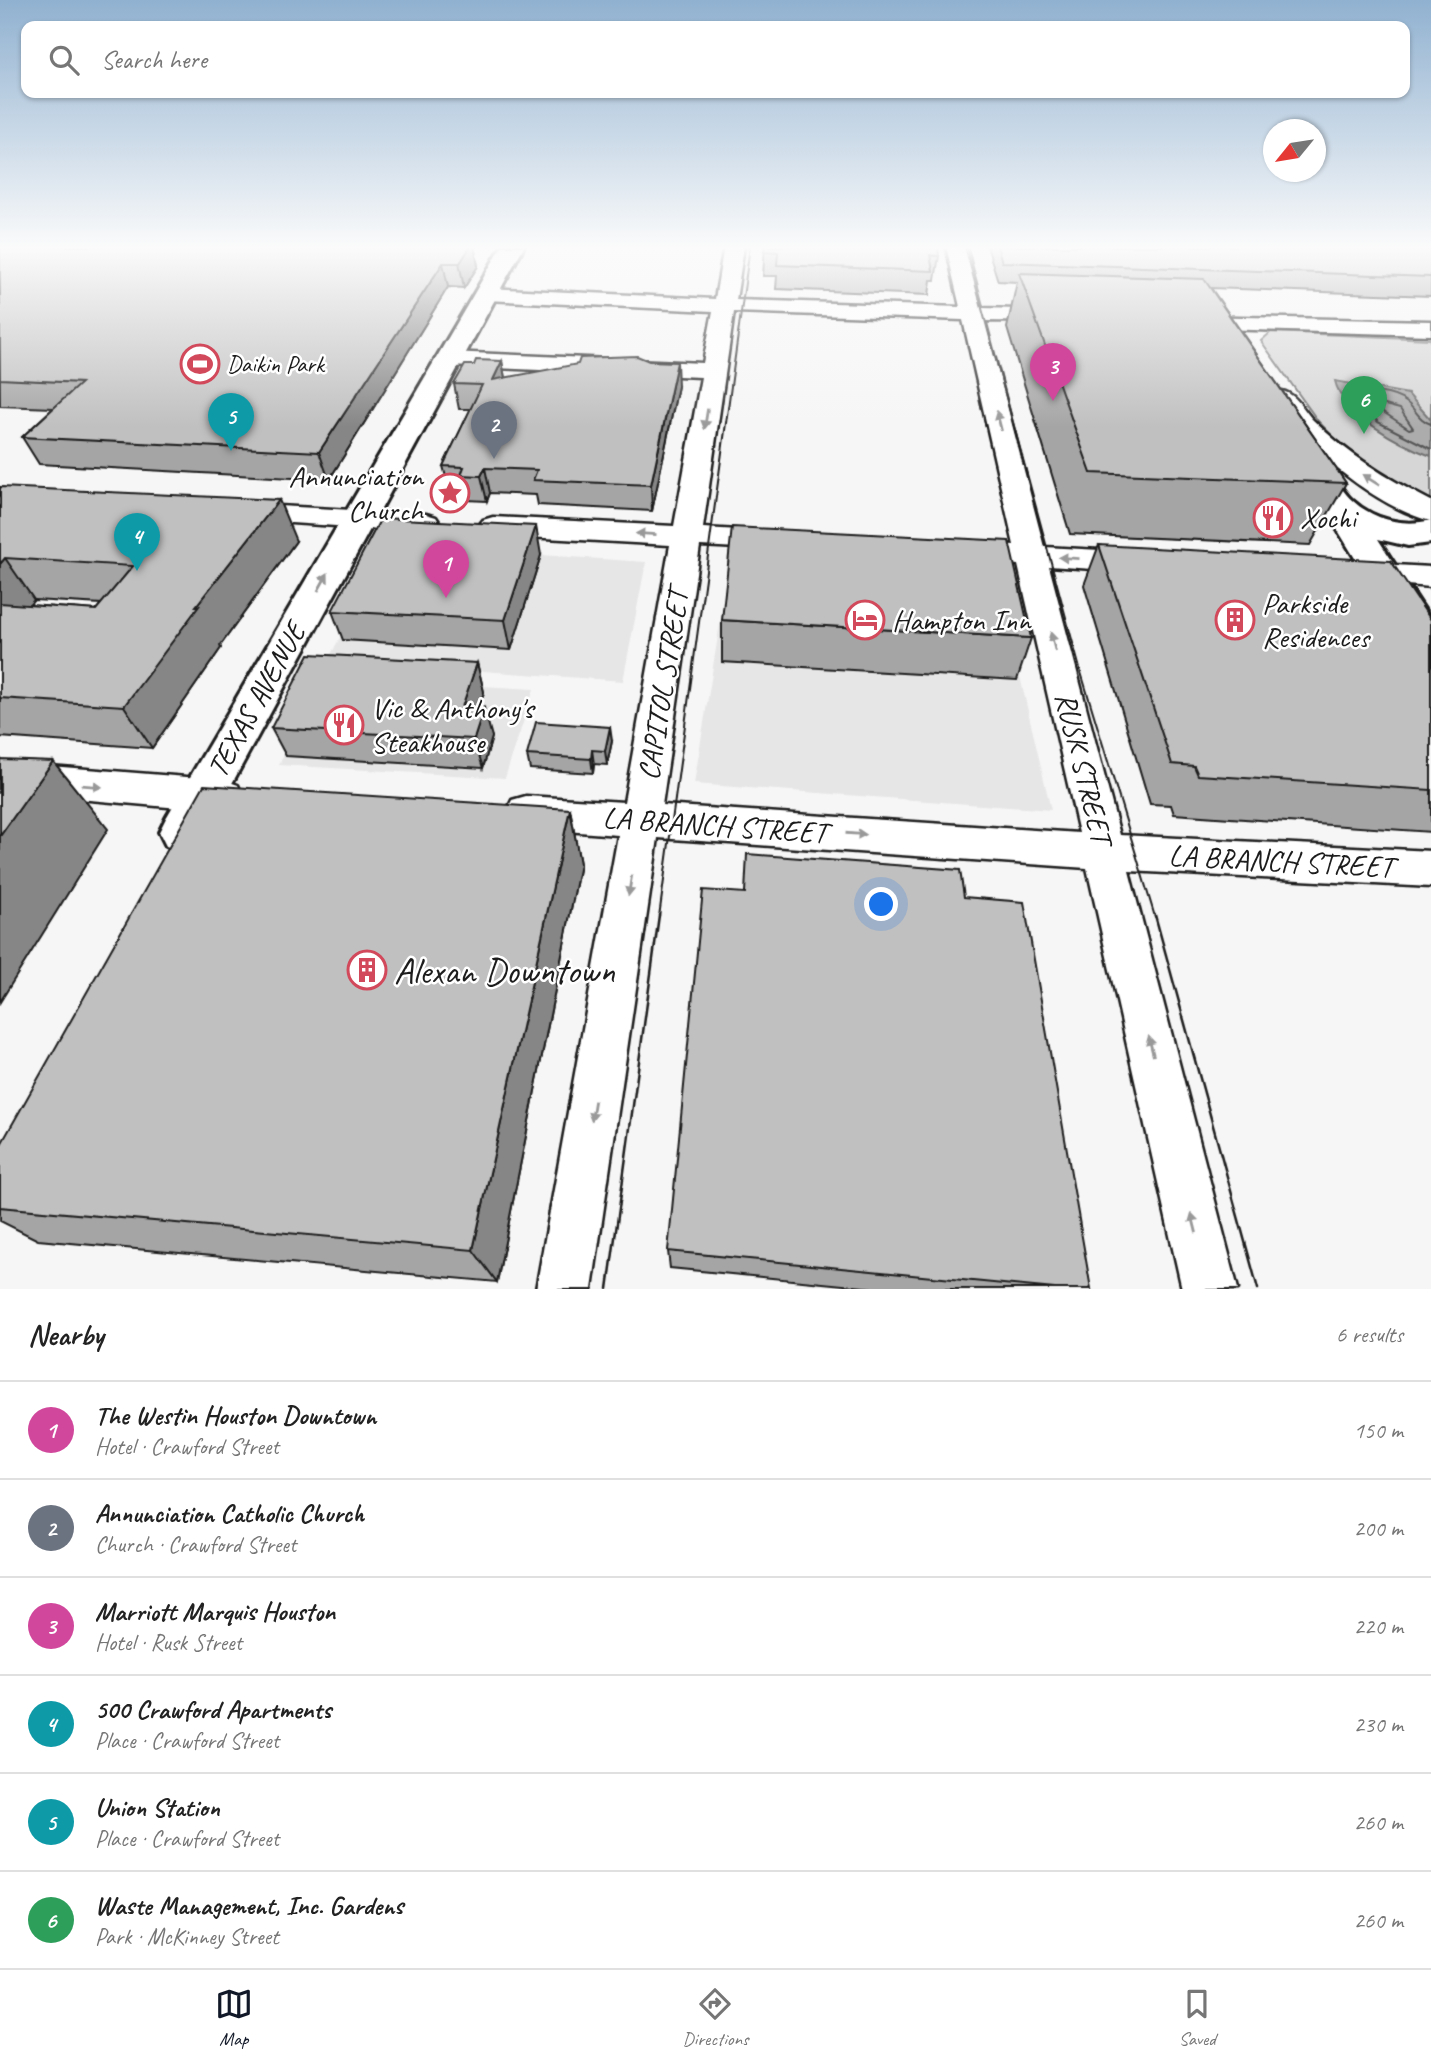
<!DOCTYPE html>
<meta charset="utf-8">
<style>
body{margin:0;font-family:Caveat,sans-serif;background:#f2f2f2;color:#222}
.compass{position:absolute;left:1263px;top:119px;width:63px;height:63px;border-radius:50%;background:#fff;box-shadow:0 2px 5px #0004;rotate:240deg}
.you{position:absolute;left:882px;top:905px;width:24px;height:24px;margin:-18px;border:5px solid #fff;border-radius:50%;background:#1a73e8;box-shadow:0 0 0 10px #1a73e833}
.badge{display:grid;place-items:center;width:46px;height:46px;border-radius:50%;background:#111827;color:#fff;font-size:23px;font-weight:700}
.pin{position:absolute;translate:-50% -58px;filter:drop-shadow(0 2px 4px #0008)}
.pin::after{content:'';position:absolute;top:37px;width:24px;height:21px;background:inherit;clip-path:polygon(0 0,100% 0,50% 100%)}
.list{margin:0;padding:0;list-style:none}
h2{display:flex;justify-content:space-between;align-items:center;height:91px;margin:0;padding:0 28px;font-size:30px}
h2 small{font-size:23px;font-weight:400;color:#767676}
.list li{display:grid;grid-template-columns:46px 1fr auto;gap:21px;align-items:center;box-sizing:border-box;height:98px;padding:0 28px;border-top:2px solid #e0e0e0}
.list b{display:block;font-size:26px;white-space:nowrap}
.list p{margin:0;font-size:23px;white-space:nowrap;color:#767676}
.list em{font-size:23px;font-style:normal;color:#767676}
.icon{flex:none;width:38px;height:38px;fill:none;stroke:currentColor;stroke-width:2;stroke-linecap:round;stroke-linejoin:round}
.map{position:relative;flex:none;width:1431px;height:1289px;overflow:hidden}
.search{position:absolute;background:#fff;box-shadow:0 2px 5px #0004;left:21px;right:21px;top:21px;height:77px;display:flex;align-items:center;gap:18px;box-sizing:border-box;padding:0 24px;border-radius:14px;color:#767676;font-size:26px}
.sheet{height:679px;background:#fff}
nav{display:flex;justify-content:space-around;align-items:center;box-sizing:border-box;height:98px;border-top:2px solid #e0e0e0;background:#fff;font-size:19px;color:#767676}
nav a{display:grid;justify-items:center;gap:4px}
nav .on{color:#111827}
.map>svg:first-child{display:block}
.built{fill:#e6e6e6}
.green{fill:#d6d6d6;stroke:#797979;stroke-width:2}
.water{fill:#acacac;stroke:#727272;stroke-width:2}
.lines{fill:none;stroke-linecap:round;stroke-linejoin:round}
.shore{stroke:#565656;stroke-width:2}
.minor-casing{stroke:#1c1c1c;stroke-width:5}
.major-casing{stroke:#1c1c1c;stroke-width:6}
.minor{fill:#fff;fill-rule:evenodd}
.major{fill:#fff;fill-rule:evenodd}
.tram-far1{stroke:#1c1c1c;stroke-width:2}
.tram{stroke:#1c1c1c;stroke-width:2.5}
.wall{fill:#a5a5a5;stroke:#1c1c1c;stroke-width:2;fill-rule:evenodd}
.shaded-wall{fill:#868686;stroke:#1c1c1c;stroke-width:2}
.building{fill:#c0c0c0;stroke:#1c1c1c;stroke-width:2}
.oneway{fill:#999}
.labels{text-anchor:middle;dominant-baseline:central;stroke-width:5;stroke-linejoin:round;paint-order:stroke}
.far-poi-label{font-size:24px;fill:#1c1c1c;stroke:#fff;text-anchor:start}
.poi-label{font-size:30px;fill:#1c1c1c;stroke:#fff;text-anchor:start}
.street-label{font-size:30px;fill:#1c1c1c;stroke:#fff}
.near-poi-label{font-size:37px;fill:#1c1c1c;stroke:#fff;text-anchor:start}
</style>
<div class="map">
<svg width="1431" height="1289" viewBox="0 0 1431 1289">
<rect width="100%" height="100%" fill="#f6f6f6"/>
<filter id="ink" filterUnits="userSpaceOnUse"><feTurbulence type="fractalNoise" baseFrequency=".0143" numOctaves="2"/><feDisplacementMap in="SourceGraphic" scale="14" xChannelSelector="R" yChannelSelector="G"/><feConvolveMatrix kernelMatrix="1 2 1 2 8 2 1 2 1" color-interpolation-filters="sRGB"/></filter>
<g filter="url(#ink)">
<g class="built">
<polygon points="389,545 646,562 623,681 328,660"/>
<polygon points="729,568 998,582 1051,810 694,784"/>
<polygon points="320,677 534,689 505,778 279,765"/>
</g>
<polygon class="green" points="1271,332 1431,339 1431,503 1345,449 1318,421 1261,341"/>
<path class="water" d="M 1335,381 L 1408,394 L 1431,420 L 1431,456 C 1401,445 1343,415 1335,381 Z"/>
<g class="lines">
<g class="shore">
<polygon points="1381,404 1400,409 1413,428 1409,429 1377,408"/>
<path d="M 1431,424 C 1418,420 1416,409 1406,402 C 1393,392 1367,390 1351,392 L 1378,422 L 1431,449"/>
</g>
<defs>
<g id="minor">
<path d="M 724,246 L 744,246 L 736,300 L 960,307 L 946,246 L 966,246 L 982,308 L 1054,310 L 1065,316 L 1054,322 L 985,321 L 1044,547 L 1138,552 L 1149,555 L 1153,562 L 1149,569 L 1138,572 L 1049,566 L 1120,835 L 1431,851 L 1431,887 L 1129,871 L 1238,1289 L 1182,1289 L 1087,868 L 658,838 L 592,1289 L 536,1289 L 618,835 L 526,828 L 512,824 L 506,812 L 512,800 L 526,796 L 624,802 L 670,545 L 493,535 L 483,532 L 478,526 L 483,520 L 493,517 L 674,526 L 701,377 L 449,366 L 441,364 L 437,359 L 441,354 L 449,352 L 703,363 L 713,311 L 486,300 L 476,294 L 486,288 L 715,299 ZM 734,312 L 963,320 L 1014,545 L 969,542 L 958,545 L 954,552 L 958,559 L 1018,565 L 1079,833 L 662,805 L 700,546 L 775,550 L 785,548 L 790,541 L 785,534 L 775,532 L 703,528 Z"/>
<polygon points="1191,316 1431,321 1431,335 1183,328 1180,323 1183,318"/>
<path d="M 1282,391 C 1296,394 1303,409 1313,420 C 1347,454 1388,479 1431,501 L 1431,521 C 1375,507 1302,445 1270,398 L 1273,393 Z"/>
<polygon points="242,504 426,514 436,517 440,523 436,529 426,532 232,519 228,513 232,507"/>
<polygon points="1357,563 1431,567 1431,587 1346,580 1342,573 1346,566"/>
<polygon points="0,762 224,780 238,785 243,796 238,807 224,812 0,792"/>
</g>
<g id="major">
<polygon points="502,246 524,246 198,846 182,852 166,846 159,832 166,818"/>
<path d="M 1305,449 C 1329,455 1335,486 1353,501 C 1374,520 1404,527 1431,520 L 1431,543 L 1408,546 L 1378,539 L 1431,620 L 1431,664 L 1417,660 L 1325,509 L 1290,458 L 1294,451 Z"/>
</g>
</defs>
<use href="#minor" class="minor-casing"/>
<use href="#major" class="major-casing"/>
<use href="#minor" class="minor"/>
<use href="#major" class="major"/>
<g class="tram-far1">
<polyline points="965,246 1080,669 1155,917"/>
<polyline points="659,917 750,246"/>
</g>
<g class="tram">
<polyline points="1155,915 1258,1289"/>
<polyline points="608,1289 659,915"/>
</g>
</g>
<g class="wall">
<polygon points="0,246 474,246 478,266 464,288 448,287 329,480 39,464 22,437 53,408 0,406"/>
<polygon points="765,246 939,256 935,280 931,280 929,295 776,289 777,276 763,276"/>
<polygon points="987,246 1431,246 1431,296 1211,288 1346,483 1310,545 1070,534 1007,328 1017,282 998,281"/>
<polygon points="502,361 505,378 678,386 652,511 538,505 536,495 490,493 487,501 466,500 464,492 450,491 443,466 471,409 459,409 454,384 474,365"/>
<path d="M 0,487 L 296,541 L 220,646 L 221,648 L 152,748 L 0,737 ZM 34,600 L 101,604 L 96,610 L 30,605 Z"/>
<polygon points="1099,545 1431,620 1431,832 1174,814 1171,805 1150,804 1084,585"/>
<polygon points="541,555 511,650 343,640 332,611"/>
<polygon points="722,620 1031,638 1017,680 722,662"/>
<polygon points="477,663 484,692 479,708 492,737 483,768 286,756 271,728"/>
<polygon points="612,741 607,765 594,764 593,773 530,769 527,755"/>
<polygon points="570,809 580,864 497,1282 38,1240 0,1221 0,1146"/>
<polygon points="745,893 964,897 1091,1289 884,1289 670,1268 668,1251"/>
</g>
<g class="shaded-wall">
<polygon points="456,246 474,246 478,266 464,288"/>
<polygon points="443,263 448,287 329,480 319,452"/>
<polygon points="502,361 506,385 493,380"/>
<polygon points="677,362 678,386 652,511 651,485"/>
<polygon points="485,468 490,493 487,501 481,476"/>
<polygon points="279,500 296,541 220,646 221,648 152,748 124,706 196,606"/>
<polygon points="536,526 541,555 511,650 505,620"/>
<polygon points="5,558 34,600 0,637 0,564"/>
<polygon points="477,663 484,692 470,736 462,707"/>
<polygon points="484,708 492,737 483,768 474,739"/>
<polygon points="610,727 612,741 607,765 605,751"/>
<polygon points="592,750 594,764 593,773 591,759"/>
<polygon points="53,761 108,829 0,1002 0,836"/>
<polygon points="570,809 580,864 497,1282 473,1250"/>
</g>
<g class="building">
<polygon points="0,246 471,246 460,263 443,263 319,452 22,437 81,383 0,379"/>
<polygon points="765,246 938,246 939,256 930,255 933,271 777,265 778,252 764,251"/>
<polygon points="997,246 1431,246 1431,277 1002,262"/>
<polygon points="1019,273 1204,279 1346,483 1091,473"/>
<polygon points="637,356 649,361 677,362 651,485 533,480 537,470 485,468 481,476 461,475 464,467 443,466 482,385 454,384 465,365 474,365 476,360 502,361 493,380 578,364 580,358"/>
<polygon points="0,487 279,500 196,606 199,606 124,706 0,698 0,603 96,610 133,566 5,558 0,564"/>
<polygon points="381,518 536,526 505,620 332,611"/>
<polygon points="732,527 1009,541 1031,638 722,620"/>
<polygon points="1099,545 1391,561 1431,620 1431,790 1198,775 1194,766 1172,764"/>
<polygon points="309,654 477,663 462,707 484,708 474,739 271,728"/>
<polygon points="536,722 610,727 605,751 592,750 591,759 527,755"/>
<polygon points="0,759 53,761 0,836"/>
<polygon points="204,785 570,809 473,1250 0,1207 0,1146"/>
<polygon points="747,854 960,870 964,897 1024,902 1091,1289 1055,1289 668,1251 703,890 745,893"/>
</g>
<defs><path id="oneway-solid" d="M-6-.8H1V-3.2L6.5 0L1 3.2V.8H-6Z" transform="scale(1.75)"/></defs>
<g class="oneway">
<use href="#oneway-solid" transform="translate(706 419) rotate(99)"/>
<use href="#oneway-solid" transform="translate(999 421) rotate(-104)"/>
<use href="#oneway-solid" transform="translate(1371 480) rotate(-148)"/>
<use href="#oneway-solid" transform="translate(646 534) rotate(-177)"/>
<use href="#oneway-solid" transform="translate(1069 558) rotate(-177)"/>
<use href="#oneway-solid" transform="translate(323 582) rotate(-61)"/>
<use href="#oneway-solid" transform="translate(1053 642) rotate(-104)"/>
<use href="#oneway-solid" transform="translate(92 786) rotate(5)"/>
<use href="#oneway-solid" transform="translate(856 834) rotate(4)"/>
<use href="#oneway-solid" transform="translate(630 886) rotate(99)"/>
<use href="#oneway-solid" transform="translate(1151 1046) rotate(-104)"/>
<use href="#oneway-solid" transform="translate(593 1111) rotate(99)"/>
<use href="#oneway-solid" transform="translate(1194 1223) rotate(-104)"/>
</g>
</g>
<linearGradient id="sky" x2="0" y2="1"><stop stop-color="#90b1d0"/><stop offset="0.58" stop-color="#fbfbfb"/><stop offset="1" stop-color="#fbfbfb" stop-opacity="0"/></linearGradient>
<rect width="1431" height="427" fill="url(#sky)"/>
<defs>
<symbol id="stadium-ring" viewBox="-11 -11 22 22"><circle r="9.5" fill="#fff" stroke="#d1495b" stroke-width="1.5"/><path d="M0-5a6.5 5 0 1 0 0 10a6.5 5 0 1 0 0-10ZM-3.5-1.8h7v3.6h-7Z" fill="#d1495b"/></symbol>
<symbol id="sight-ring" viewBox="-11 -11 22 22"><circle r="9.5" fill="#fff" stroke="#d1495b" stroke-width="1.5"/><path d="M0-6L1.8-2.2L6-1.7L2.9 1.2L3.7 5.4L0 3.3L-3.7 5.4L-2.9 1.2L-6-1.7L-1.8-2.2Z" fill="#d1495b"/></symbol>
<symbol id="restaurant-ring" viewBox="-11 -11 22 22"><circle r="9.5" fill="#fff" stroke="#d1495b" stroke-width="1.5"/><path d="M-5-6h1v4h1v-4h1v4h1v-4h1v5L-1.5 .5V6h-2V.5L-5-1ZM5-6V6H3V1.5H1.5Q1.5-4 5-6Z" fill="#d1495b"/></symbol>
<symbol id="hotel-ring" viewBox="-11 -11 22 22"><circle r="9.5" fill="#fff" stroke="#d1495b" stroke-width="1.5"/><path d="M-6-4.5h1.5V1H6V5H4.5V3h-9V5H-6ZM-4 0a1.8 1.8 0 1 1 3.6 0ZM.5 0V-2.5h3Q6-2.5 6 0Z" fill="#d1495b"/></symbol>
<symbol id="building-ring" viewBox="-11 -11 22 22"><circle r="9.5" fill="#fff" stroke="#d1495b" stroke-width="1.5"/><path d="M-4-6H4V6H1V3H-1V6H-4ZM-2.5-4.3h1.7v1.8h-1.7ZM.8-4.3h1.7v1.8H.8ZM-2.5-1h1.7V.8h-1.7ZM.8-1h1.7V.8H.8Z" fill="#d1495b"/></symbol>
</defs>
<g fill-rule="evenodd">
<use href="#stadium-ring" x="178" y="342" width="44" height="44"/>
<use href="#sight-ring" x="428" y="471" width="44" height="44"/>
<use href="#restaurant-ring" x="1251" y="496" width="44" height="44"/>
<use href="#hotel-ring" x="843" y="598" width="44" height="44"/>
<use href="#building-ring" x="1213" y="598" width="44" height="44"/>
<use href="#restaurant-ring" x="322" y="703" width="44" height="44"/>
<use href="#building-ring" x="345" y="948" width="44" height="44"/>
</g>
<g class="labels">
<g class="far-poi-label">
<text x="227" y="364">Daikin Park</text>
</g>
<g class="poi-label">
<text x="423" y="476" text-anchor="end">Annunciation<tspan x="423" dy="34">Church</tspan></text>
<text x="1300" y="518">Xochi</text>
<text x="1262" y="603">Parkside<tspan x="1262" dy="34">Residences</tspan></text>
<text x="892" y="620">Hampton Inn</text>
<text x="371" y="708">Vic &amp; Anthony's<tspan x="371" dy="34">Steakhouse</tspan></text>
</g>
<g class="street-label">
<text transform="translate(663 685) rotate(-81)">CAPITOL STREET</text>
<text transform="translate(256 700) rotate(-61)">TEXAS AVENUE</text>
<text transform="translate(1084 768) rotate(76)">RUSK STREET</text>
<text transform="translate(715 825) rotate(4)">LA BRANCH STREET</text>
<text transform="translate(1281 861) rotate(3)">LA BRANCH STREET</text>
</g>
<g class="near-poi-label">
<text x="394" y="970">Alexan Downtown</text>
</g>
</g>
</svg>
<svg class="compass" viewBox="-18 -18 36 36"><path d="M0-13l5 13h-10z" fill="#e53935"/><path d="M0 13l5-13h-10z" fill="#767676"/></svg>
<div class="you"></div>
<div class="pin badge" style="left:446px;top:598px;background:#d1479c">1</div>
<div class="pin badge" style="left:494px;top:459px;background:#6b7280">2</div>
<div class="pin badge" style="left:1053px;top:401px;background:#d1479c">3</div>
<div class="pin badge" style="left:137px;top:571px;background:#0f9aa8">4</div>
<div class="pin badge" style="left:231px;top:451px;background:#0f9aa8">5</div>
<div class="pin badge" style="left:1364px;top:434px;background:#2e9e5b">6</div>
<div class="search"><svg class="icon" aria-label="search" viewBox="0 0 24 24"><circle cx="10" cy="10" r="6"/><path d="M15 15l6 6"/></svg>Search here</div>
</div>
<section class="sheet">
<h2>Nearby<small>6 results</small></h2>
<ul class="list">
<li><span class="badge" style="background:#d1479c">1</span><div><b>The Westin Houston Downtown</b><p>Hotel · Crawford Street</p></div><em>150 m</em></li>
<li><span class="badge" style="background:#6b7280">2</span><div><b>Annunciation Catholic Church</b><p>Church · Crawford Street</p></div><em>200 m</em></li>
<li><span class="badge" style="background:#d1479c">3</span><div><b>Marriott Marquis Houston</b><p>Hotel · Rusk Street</p></div><em>220 m</em></li>
<li><span class="badge" style="background:#0f9aa8">4</span><div><b>500 Crawford Apartments</b><p>Place · Crawford Street</p></div><em>230 m</em></li>
<li><span class="badge" style="background:#0f9aa8">5</span><div><b>Union Station</b><p>Place · Crawford Street</p></div><em>260 m</em></li>
<li><span class="badge" style="background:#2e9e5b">6</span><div><b>Waste Management, Inc. Gardens</b><p>Park · McKinney Street</p></div><em>260 m</em></li>
</ul>
</section>
<nav>
<a class="on"><svg class="icon" aria-label="map" viewBox="0 0 24 24"><path d="M3 6l6-2 6 2 6-2v14l-6 2-6-2-6 2zM9 4v14M15 6v14"/></svg>Map</a>
<a><svg class="icon" aria-label="directions" viewBox="0 0 24 24"><path d="M12 3l9 9-9 9-9-9zM9 14v-3h6M13 9l2 2-2 2"/></svg>Directions</a>
<a><svg class="icon" aria-label="saved" viewBox="0 0 24 24"><path d="M7 4h10v16l-5-4-5 4z"/></svg>Saved</a>
</nav>
